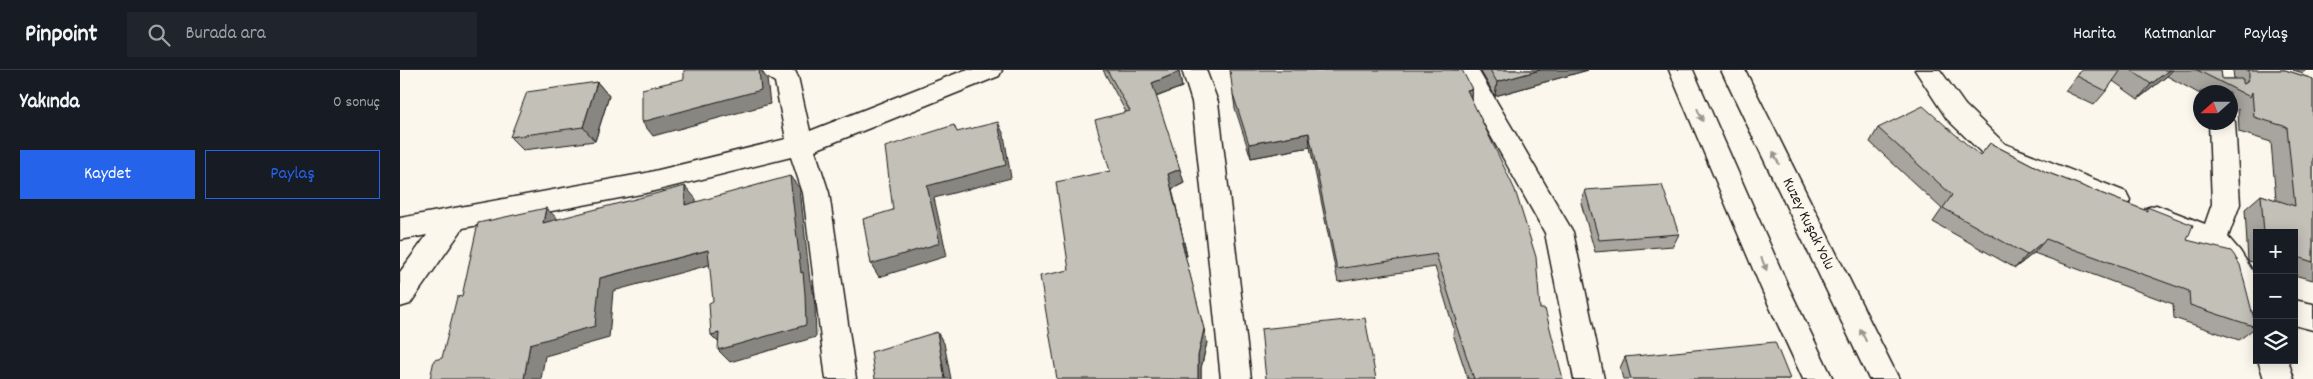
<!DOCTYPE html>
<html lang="tr">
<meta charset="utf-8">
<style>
body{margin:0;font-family:Dekko,sans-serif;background:#20242c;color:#f1f3f6}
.controls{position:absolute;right:15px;bottom:15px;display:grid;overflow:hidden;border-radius:0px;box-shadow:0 2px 12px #0003}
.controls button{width:45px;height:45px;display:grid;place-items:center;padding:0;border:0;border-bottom:1px solid #363941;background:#171b24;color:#f1f3f6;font:25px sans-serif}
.compass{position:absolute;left:1793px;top:15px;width:45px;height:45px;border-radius:50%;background:#171b24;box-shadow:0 2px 12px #0003;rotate:249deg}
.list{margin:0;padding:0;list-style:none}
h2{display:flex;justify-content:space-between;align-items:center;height:65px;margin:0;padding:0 20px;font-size:21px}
h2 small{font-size:16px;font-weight:400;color:#9ea1a6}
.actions{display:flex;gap:10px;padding:15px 20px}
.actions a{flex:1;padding:11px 0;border:1px solid #2563eb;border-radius:0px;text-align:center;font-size:18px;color:#2563eb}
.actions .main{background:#2563eb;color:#fff}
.icon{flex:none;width:28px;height:28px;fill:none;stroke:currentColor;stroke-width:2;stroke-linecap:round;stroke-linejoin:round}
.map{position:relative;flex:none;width:1913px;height:309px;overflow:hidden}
header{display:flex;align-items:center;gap:30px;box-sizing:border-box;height:70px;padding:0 25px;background:#171b24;border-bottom:1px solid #363941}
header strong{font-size:24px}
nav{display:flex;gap:28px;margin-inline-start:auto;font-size:18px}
.search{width:350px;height:45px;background:#20242c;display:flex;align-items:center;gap:12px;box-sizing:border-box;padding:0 18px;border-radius:0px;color:#9ea1a6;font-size:19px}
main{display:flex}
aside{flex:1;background:#171b24}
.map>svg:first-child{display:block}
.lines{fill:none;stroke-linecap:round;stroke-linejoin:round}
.minor-casing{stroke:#1c1c1c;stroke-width:3}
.secondary-casing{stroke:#1c1c1c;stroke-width:3}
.minor{fill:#fbf7ec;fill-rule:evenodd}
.secondary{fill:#fbf7ec;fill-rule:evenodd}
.wall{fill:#a8a59e;stroke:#1c1c1c}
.shaded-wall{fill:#888681;stroke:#1c1c1c}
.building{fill:#c3c0b8;stroke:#1c1c1c}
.oneway{fill:#97948e}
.labels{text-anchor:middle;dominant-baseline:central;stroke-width:4;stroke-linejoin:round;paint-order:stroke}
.street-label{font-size:16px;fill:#1c1c1c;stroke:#fbf7ec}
</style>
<header>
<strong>Pinpoint</strong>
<div class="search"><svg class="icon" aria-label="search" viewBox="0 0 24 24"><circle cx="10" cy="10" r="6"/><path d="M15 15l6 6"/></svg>Burada ara</div>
<nav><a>Harita</a><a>Katmanlar</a><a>Paylaş</a></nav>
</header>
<main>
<aside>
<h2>Yakında<small>0 sonuç</small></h2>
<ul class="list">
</ul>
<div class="actions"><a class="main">Kaydet</a><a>Paylaş</a></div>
</aside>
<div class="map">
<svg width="1913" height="309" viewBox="0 0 1913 309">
<rect width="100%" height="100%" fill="#fbf7ec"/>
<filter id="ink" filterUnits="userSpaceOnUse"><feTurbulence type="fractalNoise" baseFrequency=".02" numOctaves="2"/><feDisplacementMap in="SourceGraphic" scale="10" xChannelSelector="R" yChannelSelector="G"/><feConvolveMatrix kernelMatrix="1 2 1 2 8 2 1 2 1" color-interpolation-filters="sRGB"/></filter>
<g filter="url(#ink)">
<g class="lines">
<defs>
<g id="minor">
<polygon points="362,0 395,1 398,7 410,61 565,0 602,0 599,6 415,80 429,123 456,309 426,309 403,123 391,87 246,123 63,158 10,234 0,237 0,202 27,165 0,170 0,148 246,103 386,69 375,12 365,6"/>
<polygon points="782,0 806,0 818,32 851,309 821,309 792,32"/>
<polygon points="1054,0 1078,0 1173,162 1204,309 1174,309 1145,163"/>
<polygon points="1515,0 1540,0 1565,35 1605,74 1726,122 1730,130 1726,138 1716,141 1706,138 1587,88 1547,49"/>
<polygon points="1830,45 1835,52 1840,134 1828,167 1840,181 1857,208 1855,243 1845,240 1820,197 1803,177 1746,154 1742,146 1746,138 1756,135 1805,154 1812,134 1809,52 1830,52"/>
<polygon points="1894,230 1913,234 1913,260 1894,255"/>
<polygon points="1858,290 1888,290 1894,309 1864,309"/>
</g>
<g id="secondary">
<polygon points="1269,0 1293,0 1389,218 1433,309 1403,309 1361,218"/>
<polygon points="1321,0 1345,0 1499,309 1469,309"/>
</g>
</defs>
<use href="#minor" class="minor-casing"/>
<use href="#secondary" class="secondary-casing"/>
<use href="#minor" class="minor"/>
<use href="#secondary" class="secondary"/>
</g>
<g class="wall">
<polygon points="703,0 778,0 779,2 782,17 756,27 784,113 772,119 787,186 785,186 807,272 801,298 801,309 657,309 669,200 710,101 726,42"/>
<polygon points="1080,0 1188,0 1095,26"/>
<polygon points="1681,0 1821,0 1822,9 1834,9 1833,0 1885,0 1913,9 1913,210 1894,205 1894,163 1857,163 1857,193 1848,191 1845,139 1861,125 1876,130 1871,72 1839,62 1838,39 1835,42 1830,39 1830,22 1800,22 1800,24 1767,6 1738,29 1713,11 1706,21 1694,35 1665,21"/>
<polygon points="1893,0 1906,0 1903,3"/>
<polygon points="197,12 209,26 195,71 123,80 110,67"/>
<polygon points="1072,19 1071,28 1163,309 1068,309 1053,264 1054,259 1035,197 938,212 910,77 851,88 835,38 833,24"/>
<polygon points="1478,58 1580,86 1590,73 1646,102 1744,140 1747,137 1787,170 1856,257 1839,270 1774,248 1773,234 1634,183 1615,198 1533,152 1542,139 1470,72"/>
<polygon points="1185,120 1279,164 1273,176 1195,182 1181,133"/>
<polygon points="1225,287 1390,309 1223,309 1220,298"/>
</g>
<g class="shaded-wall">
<polygon points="359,0 361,0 367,9 370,34 253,66 242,52"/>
<polygon points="1140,0 1188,0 1095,26 1097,12"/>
<polygon points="1769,0 1773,0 1767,6 1738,29 1751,14"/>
<polygon points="779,2 782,17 755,27 752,13"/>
<polygon points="197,12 209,26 195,71 183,57"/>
<polygon points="1072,19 1070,33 1067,20"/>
<polygon points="598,52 604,65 611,108 534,128 547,186 479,207 471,194 527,116"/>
<polygon points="909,63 910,77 851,88 849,74"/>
<polygon points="780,99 784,113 772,119 787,186 785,186 768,104"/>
<polygon points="390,106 400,119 410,211 412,214 415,236 416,267 330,292 318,280"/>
<polygon points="285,116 296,129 296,148 285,135"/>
<polygon points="146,138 160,151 143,153"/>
<polygon points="1646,169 1634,183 1615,198 1627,185"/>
<polygon points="308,180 320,192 213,221 209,268 145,286 141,309 124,309 130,274 200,208"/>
<polygon points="804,259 807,272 801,298 801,309 798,309 798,286"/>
<polygon points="537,262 544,273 551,309 545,309"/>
<polygon points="319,263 323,277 311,265"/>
</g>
<g class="building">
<polygon points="284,0 359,0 361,20 242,52 242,19 284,9"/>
<polygon points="707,0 778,0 779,2 752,13 780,99 768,104 784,172 782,173 804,259 798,286 798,309 657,309 640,206 669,200 656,112 710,101 695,50 730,41"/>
<polygon points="830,0 1062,0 1072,19 1067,20 1115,120 1136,187 1140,239 1145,239 1163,309 1074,309 1055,252 1057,251 1036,184 937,199 909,63 849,74 833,24"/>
<polygon points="1090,0 1140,0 1097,12"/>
<polygon points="1681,0 1721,0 1706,21 1677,6"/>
<polygon points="1731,0 1769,0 1751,14"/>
<polygon points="1797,0 1821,0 1822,9 1843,9 1843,14 1846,13 1849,7 1849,0 1885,0 1913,9 1913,192 1894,186 1894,163 1864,163 1861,125 1895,136 1887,57 1854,47 1852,22 1850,27"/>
<polygon points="197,12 183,57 110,67 127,22"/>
<polygon points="1523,36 1580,86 1590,73 1646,102 1747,141 1747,137 1793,155 1787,170 1831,181 1834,185 1840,195 1856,257 1790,235 1789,221 1646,169 1627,185 1543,138 1552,125 1478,58"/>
<polygon points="598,52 606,95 527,116 540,173 471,194 463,149 493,140 485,77 554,55 557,62"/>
<polygon points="390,106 401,203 403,202 405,224 406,255 318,280 319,263 311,265 309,233 313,231 308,180 200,208 195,256 130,274 124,309 30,309 34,290 42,288 57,227 62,226 78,153 146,138 143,153 285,116 285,135"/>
<polygon points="1262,115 1279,164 1199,170 1185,120"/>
<polygon points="965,248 976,309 866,309 861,259"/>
<polygon points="537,262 545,309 475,309 471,282"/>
<polygon points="1375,272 1390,309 1231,309 1225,287"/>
</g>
<defs><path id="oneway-solid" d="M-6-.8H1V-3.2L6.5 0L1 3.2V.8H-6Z" transform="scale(1.25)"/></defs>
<g class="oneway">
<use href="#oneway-solid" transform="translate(1300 45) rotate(67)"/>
<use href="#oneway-solid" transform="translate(1376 88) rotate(-116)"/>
<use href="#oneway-solid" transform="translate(1364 194) rotate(67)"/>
<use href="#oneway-solid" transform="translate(1463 265) rotate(-116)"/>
</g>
</g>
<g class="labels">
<g class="street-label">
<text transform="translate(1408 154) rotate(64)">Kuzey Kuşak Yolu</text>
</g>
</g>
</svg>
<div class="controls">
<button>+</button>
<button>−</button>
<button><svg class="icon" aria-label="layers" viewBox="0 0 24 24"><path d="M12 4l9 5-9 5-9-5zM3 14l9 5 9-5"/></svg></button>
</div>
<svg class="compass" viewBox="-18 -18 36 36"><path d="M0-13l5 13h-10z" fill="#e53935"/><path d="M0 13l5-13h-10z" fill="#9ea1a6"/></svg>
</div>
</main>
